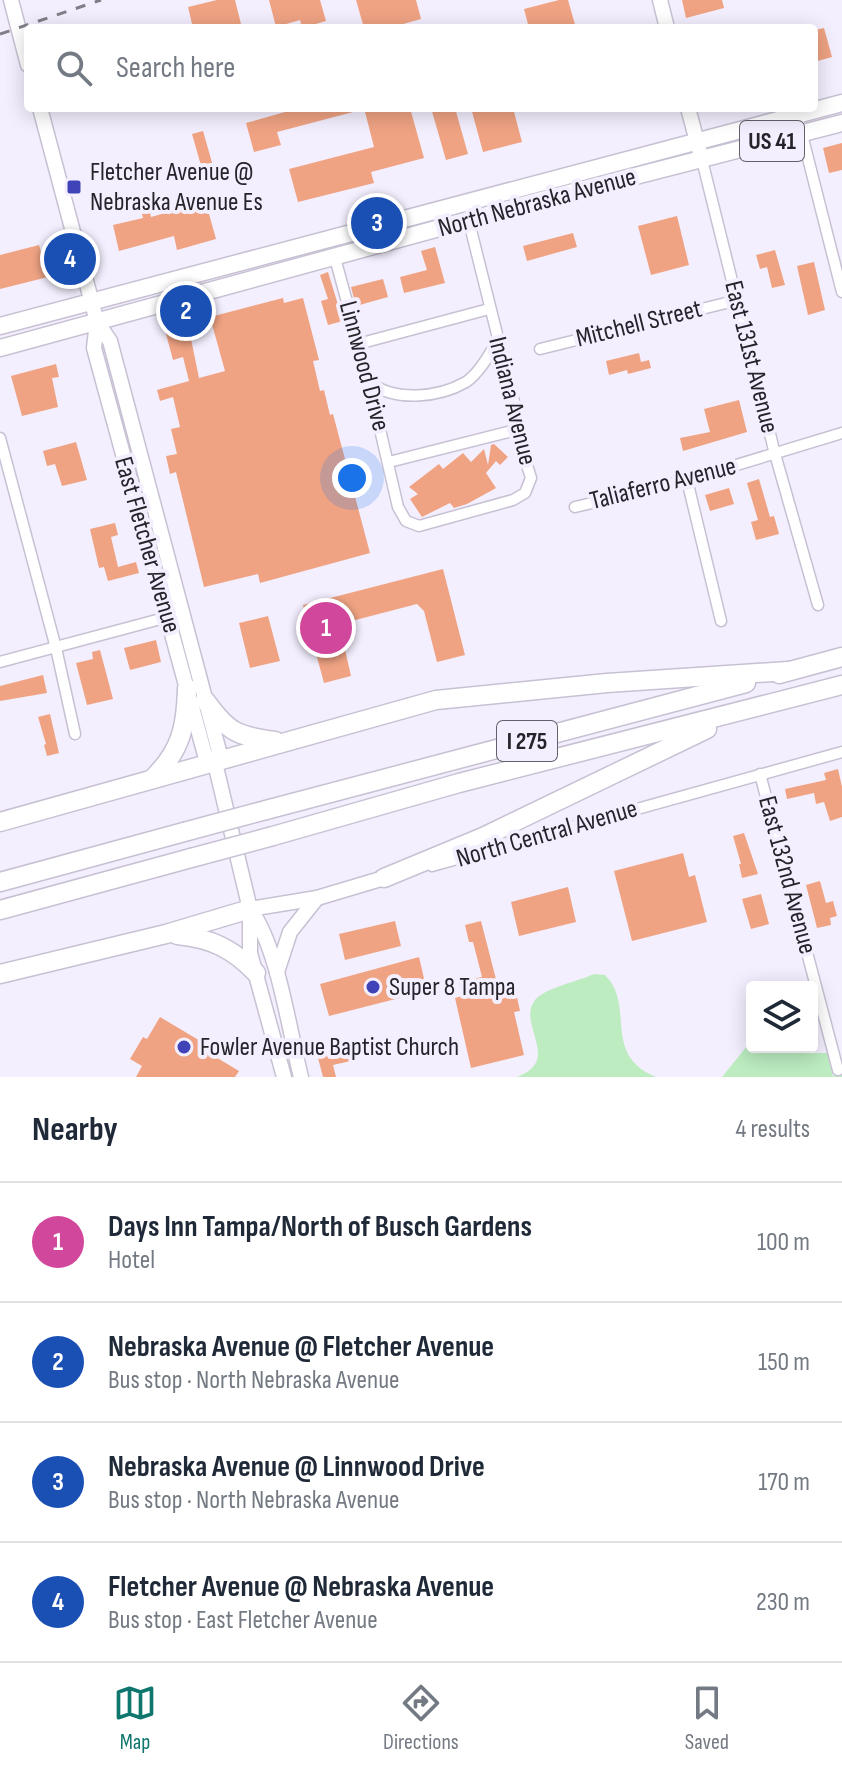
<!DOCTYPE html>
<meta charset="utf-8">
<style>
body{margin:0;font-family:"Sofia Sans Condensed",sans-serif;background:#f2f2f3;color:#1f2937}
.controls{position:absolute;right:24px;bottom:24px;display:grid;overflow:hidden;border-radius:8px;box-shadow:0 4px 20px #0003}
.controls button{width:72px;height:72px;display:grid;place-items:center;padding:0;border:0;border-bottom:2px solid #e0e1e3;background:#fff;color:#1f2937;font:40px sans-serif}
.you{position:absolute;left:352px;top:478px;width:28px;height:28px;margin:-20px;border:6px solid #fff;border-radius:50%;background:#1a73e8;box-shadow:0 0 0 12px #1a73e833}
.badge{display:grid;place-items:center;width:52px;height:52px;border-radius:50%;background:#0f766e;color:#fff;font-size:26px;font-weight:700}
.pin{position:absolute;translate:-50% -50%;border:4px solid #fff;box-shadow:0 2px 8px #0006}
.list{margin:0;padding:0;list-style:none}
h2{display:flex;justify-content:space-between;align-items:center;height:104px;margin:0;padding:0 32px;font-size:34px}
h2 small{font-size:26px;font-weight:400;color:#747a83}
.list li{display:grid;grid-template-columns:52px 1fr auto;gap:24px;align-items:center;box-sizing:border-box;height:120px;padding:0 32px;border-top:2px solid #e0e1e3}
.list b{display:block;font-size:30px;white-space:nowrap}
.list p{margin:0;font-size:26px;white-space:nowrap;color:#747a83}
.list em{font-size:26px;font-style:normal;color:#747a83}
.icon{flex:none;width:44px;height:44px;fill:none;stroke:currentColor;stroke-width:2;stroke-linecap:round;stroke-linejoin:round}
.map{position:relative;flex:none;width:842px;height:1077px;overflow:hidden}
.search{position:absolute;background:#fff;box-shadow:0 4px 20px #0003;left:24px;right:24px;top:24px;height:88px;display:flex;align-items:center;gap:20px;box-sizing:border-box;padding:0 28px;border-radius:8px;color:#747a83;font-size:30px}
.sheet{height:584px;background:#fff}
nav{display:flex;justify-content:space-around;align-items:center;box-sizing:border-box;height:112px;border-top:2px solid #e0e1e3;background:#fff;font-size:22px;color:#747a83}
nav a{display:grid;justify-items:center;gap:4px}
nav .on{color:#0f766e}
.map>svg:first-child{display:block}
.green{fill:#bcecc0}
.building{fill:#efa383}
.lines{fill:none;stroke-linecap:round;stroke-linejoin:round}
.street-casing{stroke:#c7c1d3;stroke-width:13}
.secondary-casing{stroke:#c7c1d3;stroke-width:17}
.primary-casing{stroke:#c7c1d3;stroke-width:19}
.highway-casing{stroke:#c7c1d3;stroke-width:21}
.street{stroke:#fff;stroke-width:10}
.secondary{stroke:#fff;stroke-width:14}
.primary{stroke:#fff;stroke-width:16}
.highway{stroke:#fff;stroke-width:18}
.rail{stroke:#827e88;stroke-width:3;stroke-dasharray:10 10;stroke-linecap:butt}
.highway-bridge-casing{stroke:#c7c1d3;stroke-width:21;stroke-linecap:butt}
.highway-bridge{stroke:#fff;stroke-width:18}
.poi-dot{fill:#4043b7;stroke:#f4effe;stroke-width:3}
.labels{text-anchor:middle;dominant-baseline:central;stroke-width:8;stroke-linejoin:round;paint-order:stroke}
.shield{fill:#f4effe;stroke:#64606a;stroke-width:2}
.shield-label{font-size:24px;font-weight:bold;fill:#26232a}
.poi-label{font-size:26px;fill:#26232a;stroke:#f4effe;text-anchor:start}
.street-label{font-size:26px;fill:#26232a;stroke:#f4effe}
</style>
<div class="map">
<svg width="842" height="1077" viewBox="0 0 842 1077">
<rect width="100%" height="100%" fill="#f4effe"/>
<g class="green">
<path d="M 594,974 L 605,975 C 636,1005 601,1055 656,1077 L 517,1077 C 563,1060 516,1024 535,1000 C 545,988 579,981 594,974 Z"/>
<polygon points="752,1029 752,1047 800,1047 799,1053 827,1053 833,1076 842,1074 842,1077 722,1077 747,1046"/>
</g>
<g class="building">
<polygon points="217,0 235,0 242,28 193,28 188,7"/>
<polygon points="269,0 320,0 326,21 302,28 300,20 276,27"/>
<polygon points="356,0 416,0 421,19 389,28 364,28"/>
<polygon points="559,0 568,0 576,28 529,28 524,9"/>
<polygon points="682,0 722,0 724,8 686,18"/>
<polygon points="824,28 832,57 814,62 814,30"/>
<polygon points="284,108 357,108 357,111 277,132 281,145 254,152 246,123 285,112"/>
<polygon points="364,108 410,108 424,158 371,172 374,183 298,202 289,169 374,147"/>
<polygon points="431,108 455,108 468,154 446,160"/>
<polygon points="471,108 513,108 522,142 483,152"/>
<polygon points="203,131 217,180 206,183 192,134"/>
<polygon points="842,143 842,170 829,173 823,148"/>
<polygon points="204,196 216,239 177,250 174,236 119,251 113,225 143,218 142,214 150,212 151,217 186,207 185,201"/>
<polygon points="677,216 689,265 651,275 638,226"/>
<polygon points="573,233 577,247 527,261 523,246"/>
<polygon points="39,245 48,277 0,289 0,255"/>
<polygon points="435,247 445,283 404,293 400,277 427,270 421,251"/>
<polygon points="775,250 785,285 772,288 767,267 760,269 756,255"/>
<polygon points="814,262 825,310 808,315 797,266"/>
<polygon points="328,272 343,321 328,325 321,301 328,299 320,275"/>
<polygon points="383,279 388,297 356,306 351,287"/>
<polygon points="283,298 284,303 303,298 319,360 313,361 320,391 324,390 330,415 333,414 370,553 260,583 258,574 204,587 176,472 170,474 166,456 177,454 171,429 180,427 173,397 160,401 157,390 189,381 183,357 173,360 165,330 188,324 199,378 225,371 210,317"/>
<polygon points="639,353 641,362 649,360 651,368 628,374 627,370 609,375 606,361"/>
<polygon points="56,364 59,377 52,378 58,407 22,416 11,376"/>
<polygon points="739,400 747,432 683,451 680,438 710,432 704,409"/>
<polygon points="76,442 87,480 62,486 55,464 47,466 43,451"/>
<polygon points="494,444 508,457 500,465 496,461 486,473 496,488 467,504 454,508 450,503 422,517 410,499 418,494 409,487 439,464 443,469 463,453 471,462 484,449 488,465 491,445"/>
<polygon points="759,479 770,517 774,516 779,534 756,540 751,522 758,520 747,483"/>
<polygon points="729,488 734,504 710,511 705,495"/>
<polygon points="115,523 118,535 111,537 118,567 136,562 139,573 108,581 104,567 99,568 90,529"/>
<polygon points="443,569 465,655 437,662 424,611 417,604 344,623 341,632 351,676 324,683 303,605"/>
<polygon points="268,616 280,661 250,668 239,623"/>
<polygon points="156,640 161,662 130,670 124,648"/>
<polygon points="100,650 113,699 87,705 76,663 93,659 92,652"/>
<polygon points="43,675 47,693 0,701 0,686"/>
<polygon points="50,714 59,753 47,756 44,745 46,744 38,717"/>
<polygon points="838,769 842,787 842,817 830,821 824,802 816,804 814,793 787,799 785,789 826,780 824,773"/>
<polygon points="744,833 758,874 742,878 739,864 741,864 733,836"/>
<polygon points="683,853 689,877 695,875 707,922 632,941 614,871"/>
<polygon points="820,881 826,903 833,901 837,916 830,918 831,925 817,928 806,885"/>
<polygon points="568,887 576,922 519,936 511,902"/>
<polygon points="761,894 769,924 751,929 742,899"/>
<polygon points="395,921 401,946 345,960 339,934"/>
<polygon points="481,921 498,987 514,983 520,1011 514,1012 524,1055 471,1068 455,998 462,996 459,982 482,977 473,942 469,942 465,925"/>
<polygon points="419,957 427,991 329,1016 320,984"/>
<polygon points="160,1017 212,1048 209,1053 239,1071 235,1077 136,1077 142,1066 130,1059 143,1037 147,1039"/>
<polygon points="349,1039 355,1060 333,1065 336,1077 323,1077 318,1058 337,1053 335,1043"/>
</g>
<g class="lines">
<defs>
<g id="street">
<polyline points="797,115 842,292"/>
<polyline points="702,160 775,454 818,605"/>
<polyline points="335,258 369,382 398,507 406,521 419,526 513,500 525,493 531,478 516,430 514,402 469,222"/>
<polyline points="358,344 489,309"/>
<polyline points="540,349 738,300"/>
<path d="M 369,382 C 395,402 438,398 466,382 C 479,373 489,355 497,342"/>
<polyline points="0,438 56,648 75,734"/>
<polyline points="389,462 516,430"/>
<polyline points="687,480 721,621"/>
<polyline points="575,507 687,480 842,433"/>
<polyline points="0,662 168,617"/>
<polyline points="760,774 838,1070"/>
<polyline points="432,866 842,752"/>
</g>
<g id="secondary">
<polyline points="11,0 28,65"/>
<polyline points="660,0 667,28"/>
<polyline points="40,108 97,322 94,348 205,755 215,763"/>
<polyline points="688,108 702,160"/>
<polyline points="97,322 110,341 219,751 215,763 250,909 250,953 284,1077"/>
<path d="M 250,909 C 278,947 289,1030 301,1077"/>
<polyline points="250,909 317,898 384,878"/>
<polyline points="277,972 290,932 317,898"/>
</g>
<g id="primary">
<polyline points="0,326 842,103"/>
<polyline points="0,348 542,200 842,123"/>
</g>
<g id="highway">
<polyline points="779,674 842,657"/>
<path d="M 205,700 C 228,732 236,736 275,741"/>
<path d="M 152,779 C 181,751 186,727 187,688"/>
<polyline points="266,810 746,683"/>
<polyline points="0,822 436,700 607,683 788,671"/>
<polyline points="273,836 459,783 842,685"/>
<polyline points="384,878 483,837 707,729"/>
<polyline points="0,882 184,832"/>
<polyline points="0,910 191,858"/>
<path d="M 177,935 C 211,938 233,949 256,973"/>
<polyline points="0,974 166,934 250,909"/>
</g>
</defs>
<use href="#street" class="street-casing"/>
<use href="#secondary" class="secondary-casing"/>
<use href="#primary" class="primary-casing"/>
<use href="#highway" class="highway-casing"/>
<use href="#street" class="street"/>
<use href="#secondary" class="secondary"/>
<use href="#primary" class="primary"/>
<use href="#highway" class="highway"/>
<polyline class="rail" points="0,34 101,0"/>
<defs>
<g id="highway-bridge">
<polyline points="184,832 266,810"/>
<polyline points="191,858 273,836"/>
</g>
</defs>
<use href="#highway-bridge" class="highway-bridge-casing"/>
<use href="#highway-bridge" class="highway-bridge"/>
</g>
<g class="poi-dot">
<rect x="66" y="179" width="16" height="16" rx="4"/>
<circle cx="373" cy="987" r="8"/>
<circle cx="184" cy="1047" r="8"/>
</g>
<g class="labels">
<g class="shield">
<rect x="740" y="121" width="64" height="40" rx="6"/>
<rect x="497" y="721" width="60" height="40" rx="6"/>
</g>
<g class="shield-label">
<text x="772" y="141">US 41</text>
<text x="527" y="741">I 275</text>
</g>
<g class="poi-label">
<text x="90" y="172">Fletcher Avenue @<tspan x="90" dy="30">Nebraska Avenue Es</tspan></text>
<text x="389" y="987">Super 8 Tampa</text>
<text x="200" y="1047">Fowler Avenue Baptist Church</text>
</g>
<g class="street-label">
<text transform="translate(537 203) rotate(-15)">North Nebraska Avenue</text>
<text transform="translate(639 324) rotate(-14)">Mitchell Street</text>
<text transform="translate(751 357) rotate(76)">East 131st Avenue</text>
<text transform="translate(364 366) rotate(75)">Linnwood Drive</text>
<text transform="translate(512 401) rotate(76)">Indiana Avenue</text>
<text transform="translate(663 484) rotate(-14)">Taliaferro Avenue</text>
<text transform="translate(147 545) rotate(74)">East Fletcher Avenue</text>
<text transform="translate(547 834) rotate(-16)">North Central Avenue</text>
<text transform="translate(787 875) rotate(75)">East 132nd Avenue</text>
</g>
</g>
</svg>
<div class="controls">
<button><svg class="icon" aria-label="layers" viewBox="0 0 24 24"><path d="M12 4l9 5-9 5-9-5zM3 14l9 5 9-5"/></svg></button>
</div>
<div class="you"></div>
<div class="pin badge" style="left:326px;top:628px;background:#d1479c">1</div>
<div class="pin badge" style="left:186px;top:311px;background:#1a4fb4">2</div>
<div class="pin badge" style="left:377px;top:223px;background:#1a4fb4">3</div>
<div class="pin badge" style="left:70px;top:259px;background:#1a4fb4">4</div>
<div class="search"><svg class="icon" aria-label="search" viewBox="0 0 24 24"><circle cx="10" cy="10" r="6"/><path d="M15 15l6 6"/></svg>Search here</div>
</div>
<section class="sheet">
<h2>Nearby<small>4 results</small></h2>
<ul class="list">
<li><span class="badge" style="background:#d1479c">1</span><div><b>Days Inn Tampa/North of Busch Gardens</b><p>Hotel</p></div><em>100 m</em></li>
<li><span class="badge" style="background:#1a4fb4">2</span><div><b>Nebraska Avenue @ Fletcher Avenue</b><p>Bus stop · North Nebraska Avenue</p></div><em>150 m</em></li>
<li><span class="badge" style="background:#1a4fb4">3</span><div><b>Nebraska Avenue @ Linnwood Drive</b><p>Bus stop · North Nebraska Avenue</p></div><em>170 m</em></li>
<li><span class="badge" style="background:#1a4fb4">4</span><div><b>Fletcher Avenue @ Nebraska Avenue</b><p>Bus stop · East Fletcher Avenue</p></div><em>230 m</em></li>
</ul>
</section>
<nav>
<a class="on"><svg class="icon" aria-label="map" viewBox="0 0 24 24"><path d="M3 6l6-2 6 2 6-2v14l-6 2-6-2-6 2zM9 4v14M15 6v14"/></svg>Map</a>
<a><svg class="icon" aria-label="directions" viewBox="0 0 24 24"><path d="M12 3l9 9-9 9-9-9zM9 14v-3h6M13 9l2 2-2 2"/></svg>Directions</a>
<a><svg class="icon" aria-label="saved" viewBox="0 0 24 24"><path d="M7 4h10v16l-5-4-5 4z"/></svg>Saved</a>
</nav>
